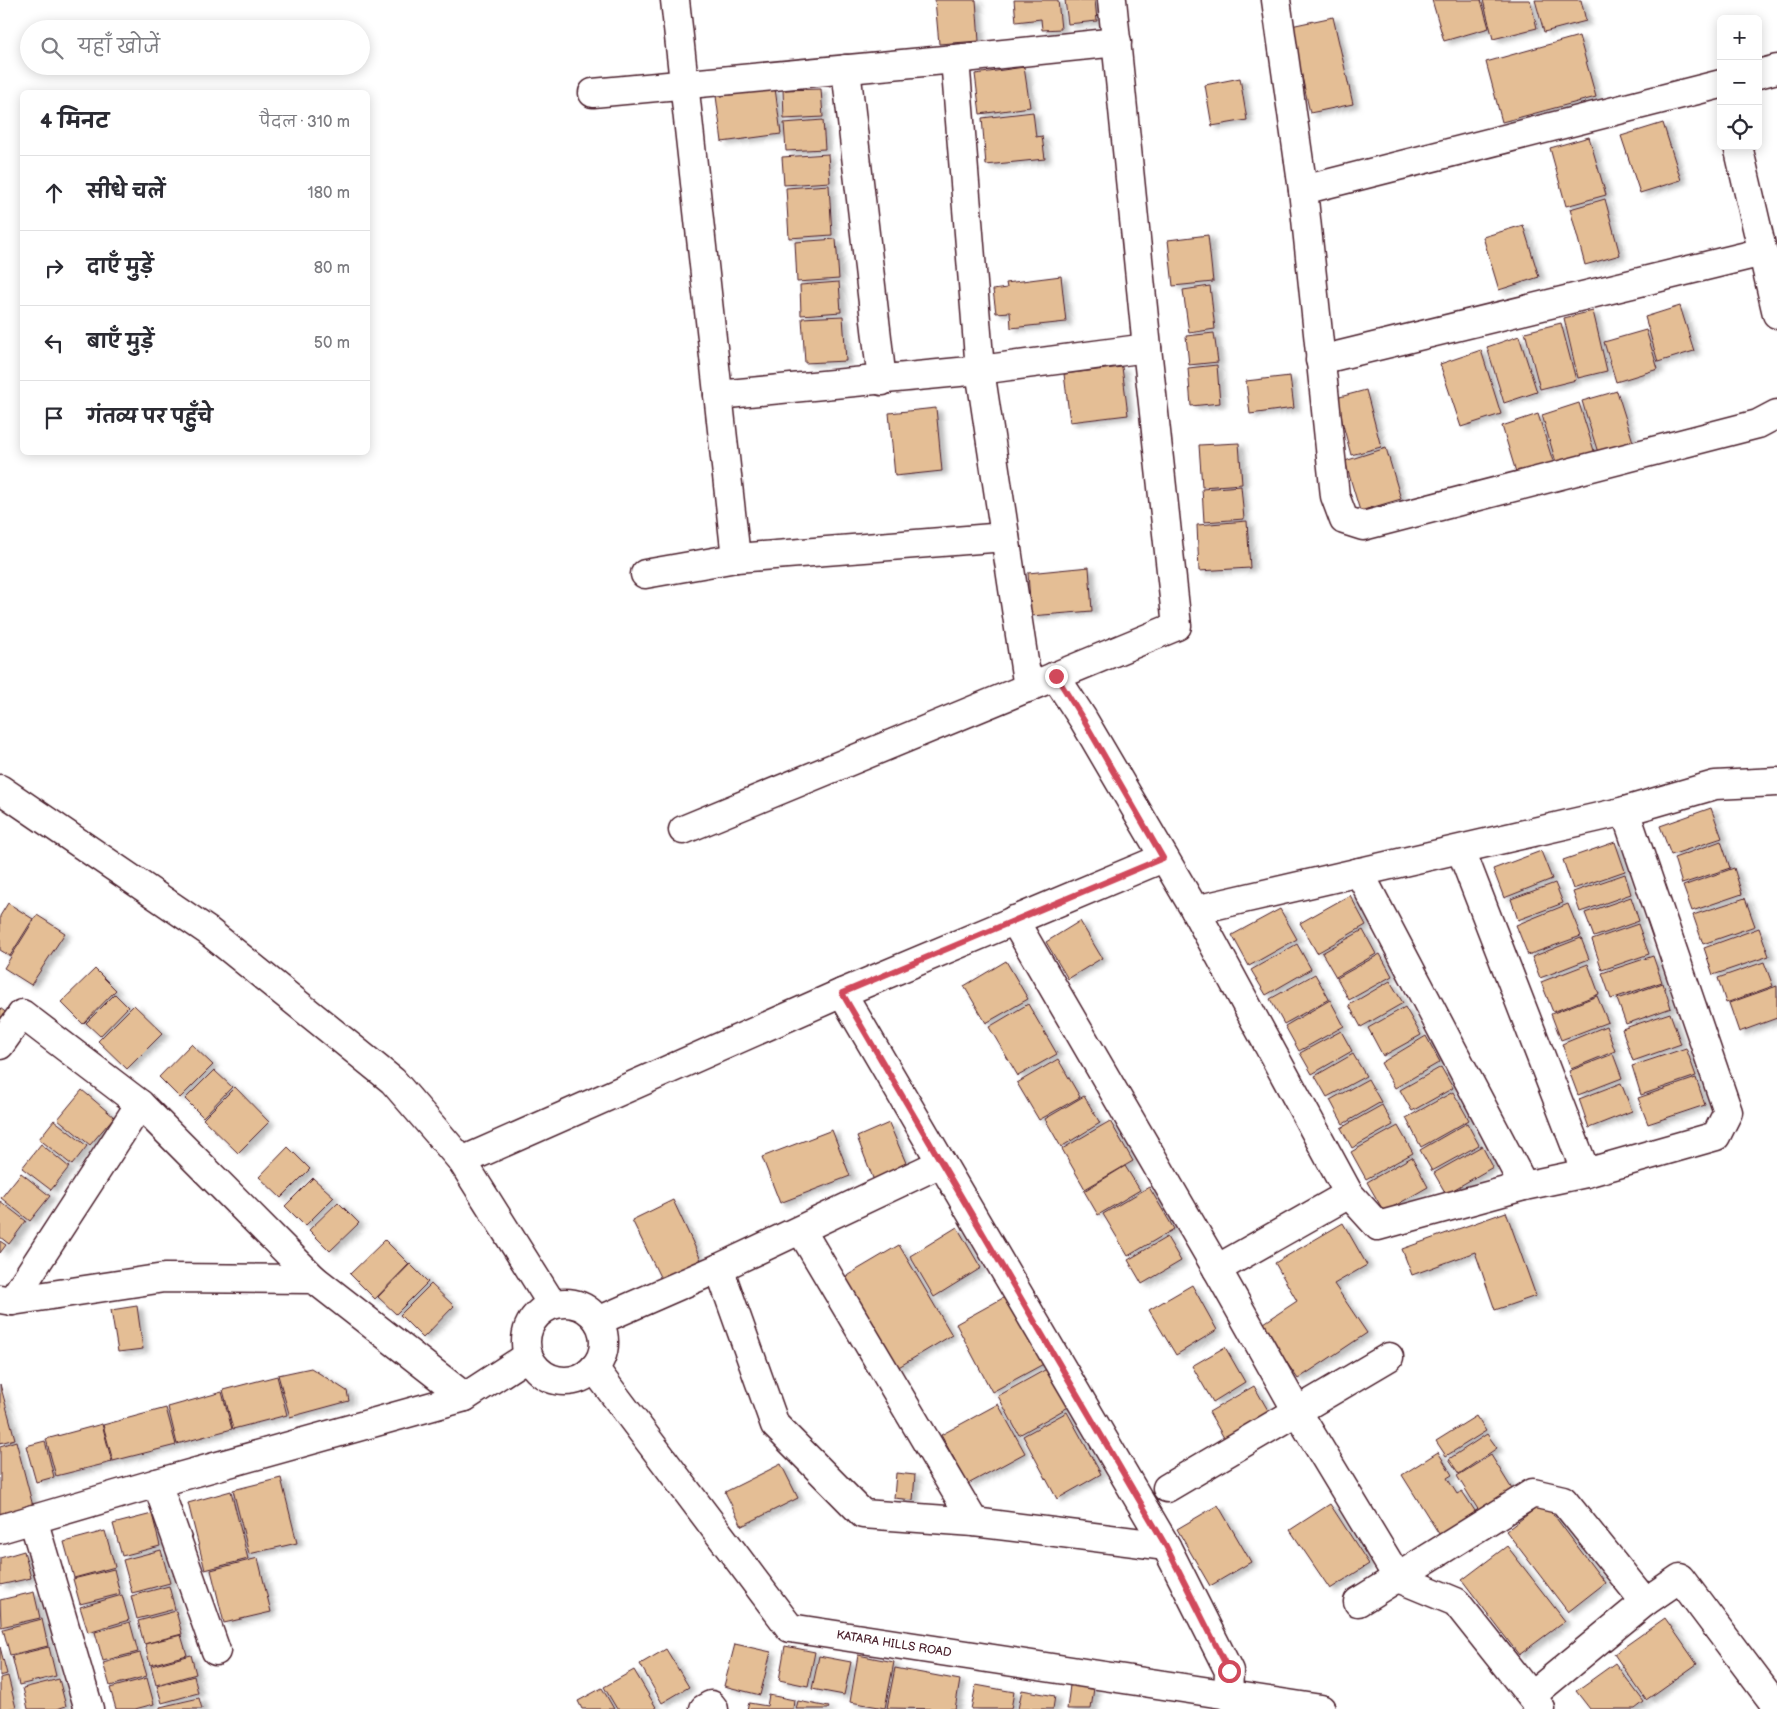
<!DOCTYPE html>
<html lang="hi">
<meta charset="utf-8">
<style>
body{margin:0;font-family:"Balsamiq Sans","Playpen Sans Deva",sans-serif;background:#f7f7f7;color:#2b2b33}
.controls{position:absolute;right:15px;top:15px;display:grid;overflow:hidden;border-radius:8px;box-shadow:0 2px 12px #0003}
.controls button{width:45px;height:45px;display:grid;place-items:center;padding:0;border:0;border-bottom:1px solid #e1e1e2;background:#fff;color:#2b2b33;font:25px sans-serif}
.stop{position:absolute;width:15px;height:15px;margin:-11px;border:4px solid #d1495b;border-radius:50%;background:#fff}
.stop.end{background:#d1495b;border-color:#fff;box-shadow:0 1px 5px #0008}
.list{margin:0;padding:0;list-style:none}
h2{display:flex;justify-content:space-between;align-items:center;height:65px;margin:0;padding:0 20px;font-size:21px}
h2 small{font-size:16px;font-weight:400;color:#7c7c81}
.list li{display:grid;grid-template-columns:32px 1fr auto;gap:15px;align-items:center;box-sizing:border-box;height:75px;padding:0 20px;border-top:1px solid #e1e1e2}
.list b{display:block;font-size:19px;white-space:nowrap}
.list em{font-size:16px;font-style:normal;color:#7c7c81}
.icon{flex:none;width:28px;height:28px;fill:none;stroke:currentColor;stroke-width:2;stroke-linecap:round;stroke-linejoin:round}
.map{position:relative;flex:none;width:1777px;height:1709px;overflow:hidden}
.search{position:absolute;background:#fff;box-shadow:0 2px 12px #0003;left:20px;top:20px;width:350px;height:55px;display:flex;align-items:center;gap:12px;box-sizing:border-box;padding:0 18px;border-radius:28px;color:#7c7c81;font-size:19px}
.panel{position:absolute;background:#fff;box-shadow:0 2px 12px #0003;left:20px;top:90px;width:350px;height:365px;border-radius:8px}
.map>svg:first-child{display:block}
.building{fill:#e4be95;stroke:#4a1f2b;filter:url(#shadow)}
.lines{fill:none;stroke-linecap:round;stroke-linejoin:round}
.minor-casing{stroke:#4a1f2b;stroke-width:31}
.minor{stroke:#fff;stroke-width:28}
.route{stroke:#d1495b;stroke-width:6}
.labels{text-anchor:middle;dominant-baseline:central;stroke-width:4;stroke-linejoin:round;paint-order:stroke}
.street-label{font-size:12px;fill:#4a1f2b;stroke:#fff}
</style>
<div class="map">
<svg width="1777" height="1709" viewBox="0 0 1777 1709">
<defs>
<filter id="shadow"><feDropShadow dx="5.5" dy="3" stdDeviation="2.5" flood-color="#0004"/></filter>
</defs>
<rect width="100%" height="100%" fill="#fff"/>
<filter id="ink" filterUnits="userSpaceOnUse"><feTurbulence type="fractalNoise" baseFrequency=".02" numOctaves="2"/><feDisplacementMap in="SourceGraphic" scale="10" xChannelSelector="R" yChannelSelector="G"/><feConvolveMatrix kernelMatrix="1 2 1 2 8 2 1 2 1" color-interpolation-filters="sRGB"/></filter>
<g filter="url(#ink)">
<g class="building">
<polygon points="935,0 976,0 979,41 939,44"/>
<polygon points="1014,0 1058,0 1061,29 1042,30 1041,19 1016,22"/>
<polygon points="1065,0 1095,0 1097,21 1068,24"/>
<polygon points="1432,0 1481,0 1489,28 1444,41"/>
<polygon points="1483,0 1530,0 1537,28 1493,39"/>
<polygon points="1535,0 1581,0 1586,21 1544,32"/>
<polygon points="1333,17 1353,104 1310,113 1291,26"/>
<polygon points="1579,36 1596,97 1502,122 1486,62"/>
<polygon points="1024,67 1030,107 980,114 975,74"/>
<polygon points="1240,78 1247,120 1212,126 1205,85"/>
<polygon points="775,88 781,134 722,142 716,96"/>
<polygon points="821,89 823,117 784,119 783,90"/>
<polygon points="1033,112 1036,137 1042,136 1045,159 986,165 982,118"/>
<polygon points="823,120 825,149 786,151 784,123"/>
<polygon points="1663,123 1681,180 1640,193 1621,136"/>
<polygon points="1589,137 1606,195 1566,206 1550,148"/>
<polygon points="828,154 830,182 784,185 782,157"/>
<polygon points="829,185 832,235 789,238 786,188"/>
<polygon points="1605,199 1620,255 1585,265 1570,209"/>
<polygon points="1523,225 1539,277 1499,290 1483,237"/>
<polygon points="1208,235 1213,282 1173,286 1168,240"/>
<polygon points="836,239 839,279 797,282 795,242"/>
<polygon points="1061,276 1066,322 1011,328 1010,312 996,313 993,290 1007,288 1006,283"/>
<polygon points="839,282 841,312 801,315 800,285"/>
<polygon points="1210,286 1215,329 1189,333 1183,290"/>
<polygon points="1680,306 1694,351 1658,362 1645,317"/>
<polygon points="1593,311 1607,371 1578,378 1564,318"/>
<polygon points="843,316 846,361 805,363 802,318"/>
<polygon points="1561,323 1576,380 1540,389 1525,332"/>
<polygon points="1646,330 1658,369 1616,382 1604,342"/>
<polygon points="1214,333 1218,362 1189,365 1186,336"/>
<polygon points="1519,336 1537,392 1504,403 1487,347"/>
<polygon points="1481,350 1501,414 1461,427 1440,364"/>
<polygon points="1217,365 1220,403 1191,406 1188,368"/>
<polygon points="1122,367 1128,415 1070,422 1064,374"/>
<polygon points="1290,376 1294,408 1250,414 1246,381"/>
<polygon points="1366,390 1381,447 1351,455 1336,398"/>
<polygon points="1617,391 1634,445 1599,456 1582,401"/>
<polygon points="1579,403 1596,457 1558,469 1542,415"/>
<polygon points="936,408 942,471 895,476 889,413"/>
<polygon points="1538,414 1556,471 1519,482 1502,426"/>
<polygon points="1239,443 1242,484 1202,487 1199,445"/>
<polygon points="1386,448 1401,499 1360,511 1345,461"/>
<polygon points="1241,486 1244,519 1204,522 1202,489"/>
<polygon points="1247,521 1250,568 1199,571 1197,525"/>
<polygon points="1089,567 1092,611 1031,616 1028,573"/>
<polygon points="1711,808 1722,838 1671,855 1660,826"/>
<polygon points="1721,841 1730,868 1682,884 1674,858"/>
<polygon points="1615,842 1625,871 1573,889 1563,860"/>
<polygon points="1541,851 1552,879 1504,898 1493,869"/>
<polygon points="1734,868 1742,894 1692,911 1683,886"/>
<polygon points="1625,874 1631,894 1580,912 1573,892"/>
<polygon points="1555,883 1563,903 1518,920 1511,899"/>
<polygon points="1350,895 1366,925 1317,953 1300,923"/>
<polygon points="1631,897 1639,921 1594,937 1585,913"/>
<polygon points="1745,898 1755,926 1703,944 1693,915"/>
<polygon points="8,903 33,919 10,956 0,950 0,916"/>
<polygon points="1568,904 1581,936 1528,955 1516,925"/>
<polygon points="1280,909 1297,939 1249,966 1232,935"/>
<polygon points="37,915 65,933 31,985 4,968"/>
<polygon points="1080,921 1102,958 1068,979 1046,942"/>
<polygon points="1638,924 1649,954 1602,970 1592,940"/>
<polygon points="1759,928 1769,956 1713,975 1704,948"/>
<polygon points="1363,930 1376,954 1336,977 1322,953"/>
<polygon points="1581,938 1589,959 1540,978 1532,957"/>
<polygon points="1297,944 1311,969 1266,995 1251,970"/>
<polygon points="1380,954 1392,976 1349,1000 1337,978"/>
<polygon points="1653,956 1662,982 1611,999 1602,973"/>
<polygon points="1006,961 1028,999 986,1023 964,986"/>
<polygon points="1764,962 1773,986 1726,1003 1718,978"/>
<polygon points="1588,964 1599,994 1553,1012 1541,982"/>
<polygon points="95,969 116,990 83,1024 61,1002"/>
<polygon points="1315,974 1329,999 1284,1024 1270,999"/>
<polygon points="1390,981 1403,1003 1361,1027 1349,1005"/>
<polygon points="1663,983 1671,1008 1626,1024 1617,999"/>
<polygon points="1777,986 1777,1018 1739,1032 1729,1003"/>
<polygon points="115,994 128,1007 100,1036 86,1023"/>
<polygon points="1597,996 1608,1022 1561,1040 1551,1014"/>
<polygon points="1330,1000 1344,1026 1299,1051 1285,1026"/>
<polygon points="1028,1004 1057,1054 1018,1076 989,1027"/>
<polygon points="134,1005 163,1033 127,1069 98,1041"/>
<polygon points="1405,1007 1421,1035 1383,1056 1368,1028"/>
<polygon points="0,1008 8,1014 0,1025"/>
<polygon points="1670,1013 1681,1044 1633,1061 1622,1029"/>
<polygon points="1606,1026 1615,1051 1571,1069 1562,1044"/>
<polygon points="1341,1031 1352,1051 1312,1074 1300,1053"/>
<polygon points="1426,1036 1440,1062 1395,1088 1381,1063"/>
<polygon points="191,1044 213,1065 180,1098 159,1077"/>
<polygon points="1686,1048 1696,1076 1641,1095 1632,1066"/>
<polygon points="1353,1054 1366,1076 1327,1097 1315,1076"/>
<polygon points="1613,1054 1622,1078 1578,1095 1569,1071"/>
<polygon points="1058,1059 1080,1097 1039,1120 1017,1083"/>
<polygon points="1441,1067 1453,1088 1412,1111 1400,1090"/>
<polygon points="214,1070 232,1087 203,1117 185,1099"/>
<polygon points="1696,1078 1705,1105 1648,1124 1638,1098"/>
<polygon points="1368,1079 1381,1102 1343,1124 1330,1100"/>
<polygon points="1621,1083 1632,1111 1589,1128 1579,1099"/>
<polygon points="235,1087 269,1122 238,1153 203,1119"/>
<polygon points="82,1090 114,1117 90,1145 58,1119"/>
<polygon points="1453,1092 1469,1120 1421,1147 1406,1118"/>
<polygon points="1084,1096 1100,1123 1061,1147 1045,1119"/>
<polygon points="1382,1105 1393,1125 1352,1148 1341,1128"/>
<polygon points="54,1120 87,1146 72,1165 39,1139"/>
<polygon points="1110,1121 1133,1161 1085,1189 1062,1149"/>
<polygon points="889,1123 909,1170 876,1186 857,1137"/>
<polygon points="1467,1123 1479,1145 1432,1171 1420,1150"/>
<polygon points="1398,1126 1413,1153 1366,1179 1351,1152"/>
<polygon points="832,1130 850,1176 780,1203 762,1157"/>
<polygon points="41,1144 69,1167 51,1190 22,1168"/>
<polygon points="1482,1146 1493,1167 1446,1194 1434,1173"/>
<polygon points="288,1147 310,1169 281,1198 259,1177"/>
<polygon points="1412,1157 1428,1187 1384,1212 1367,1182"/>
<polygon points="1125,1166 1140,1190 1098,1215 1084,1191"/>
<polygon points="21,1173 50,1196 30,1221 1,1198"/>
<polygon points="313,1178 334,1197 305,1226 285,1206"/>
<polygon points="1149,1187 1174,1229 1128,1256 1103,1214"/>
<polygon points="673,1200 701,1260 661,1279 632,1220"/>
<polygon points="0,1201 26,1221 9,1244 0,1237"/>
<polygon points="338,1202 359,1223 330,1251 309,1230"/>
<polygon points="1506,1212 1536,1296 1495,1310 1475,1252 1412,1275 1402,1249"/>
<polygon points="1343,1223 1367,1265 1334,1284 1367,1333 1298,1379 1261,1325 1297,1301 1275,1263"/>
<polygon points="957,1227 981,1268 934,1297 910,1256"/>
<polygon points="1167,1237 1181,1261 1142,1284 1128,1260"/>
<polygon points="385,1240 409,1264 375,1299 350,1274"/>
<polygon points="0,1241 6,1245 0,1253"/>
<polygon points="899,1245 952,1335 897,1368 843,1278"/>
<polygon points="410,1264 428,1282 396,1314 378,1297"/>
<polygon points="431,1284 454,1306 423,1338 400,1315"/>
<polygon points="1192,1285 1217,1330 1176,1355 1149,1310"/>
<polygon points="1012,1293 1049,1361 992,1392 956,1324"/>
<polygon points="137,1306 143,1349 118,1352 111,1310"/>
<polygon points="1225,1347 1245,1382 1213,1402 1192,1366"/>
<polygon points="1052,1366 1072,1405 1019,1435 998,1396"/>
<polygon points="311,1368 347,1391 349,1401 290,1417 278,1375"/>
<polygon points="277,1376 287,1415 233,1429 223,1390"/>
<polygon points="0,1384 15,1439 0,1443"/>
<polygon points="1254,1386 1269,1412 1224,1438 1209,1412"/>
<polygon points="222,1392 232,1429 177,1444 168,1407"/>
<polygon points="998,1404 1025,1453 968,1484 941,1435"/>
<polygon points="166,1408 176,1445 113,1461 103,1425"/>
<polygon points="1067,1412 1101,1474 1057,1499 1023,1436"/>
<polygon points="1476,1416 1486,1431 1446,1456 1436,1441"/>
<polygon points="102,1424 112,1462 56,1476 46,1439"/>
<polygon points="1487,1434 1497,1448 1459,1474 1449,1459"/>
<polygon points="16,1441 35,1514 0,1524 0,1446"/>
<polygon points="45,1441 54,1477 36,1482 26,1446"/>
<polygon points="1438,1452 1452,1475 1447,1478 1457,1494 1462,1491 1477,1514 1441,1537 1402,1475"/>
<polygon points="1491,1455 1515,1494 1481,1514 1457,1476"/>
<polygon points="781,1464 798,1498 742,1526 725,1492"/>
<polygon points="896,1473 915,1475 913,1500 894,1498"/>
<polygon points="281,1478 297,1543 249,1554 233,1490"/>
<polygon points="231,1491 248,1559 205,1570 188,1503"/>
<polygon points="1544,1502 1605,1583 1568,1612 1506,1531"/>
<polygon points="1330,1504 1369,1564 1330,1589 1290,1530"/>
<polygon points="1218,1505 1251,1562 1210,1586 1177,1529"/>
<polygon points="152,1514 160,1546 122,1556 113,1524"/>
<polygon points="105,1531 115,1567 74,1578 64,1542"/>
<polygon points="1507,1546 1565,1621 1519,1655 1462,1580"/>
<polygon points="161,1550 170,1583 132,1593 123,1560"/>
<polygon points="24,1551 31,1578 0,1585 0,1558"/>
<polygon points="258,1558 271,1612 224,1623 211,1570"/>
<polygon points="114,1569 120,1594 80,1604 73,1579"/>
<polygon points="169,1586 175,1609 137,1619 131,1596"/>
<polygon points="34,1592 40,1618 1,1627 0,1600"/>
<polygon points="122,1595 129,1620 88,1632 80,1607"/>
<polygon points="176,1611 182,1634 144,1644 138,1621"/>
<polygon points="1665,1618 1697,1664 1646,1700 1614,1654"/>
<polygon points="42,1619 48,1646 10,1655 3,1629"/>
<polygon points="130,1622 138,1652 103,1661 95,1632"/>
<polygon points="181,1635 187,1655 150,1665 145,1644"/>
<polygon points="735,1644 771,1652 760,1695 724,1686"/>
<polygon points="785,1646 815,1652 808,1686 779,1680"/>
<polygon points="0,1647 7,1674 0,1676"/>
<polygon points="49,1647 56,1676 19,1685 12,1656"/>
<polygon points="666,1649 689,1687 662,1703 640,1664"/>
<polygon points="140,1653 147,1676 110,1686 103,1663"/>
<polygon points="191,1655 196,1674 156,1685 151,1666"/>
<polygon points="858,1655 894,1662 885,1708 850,1702"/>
<polygon points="819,1656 851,1662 844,1695 812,1689"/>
<polygon points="1615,1663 1644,1702 1635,1709 1590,1709 1576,1691"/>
<polygon points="895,1668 960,1680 955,1709 887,1708"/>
<polygon points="634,1670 657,1709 617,1709 604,1687"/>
<polygon points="8,1676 16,1708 0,1709 0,1678"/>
<polygon points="194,1676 198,1693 162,1703 157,1686"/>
<polygon points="147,1678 154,1704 135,1709 116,1709 110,1688"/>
<polygon points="59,1679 66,1706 57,1709 28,1709 23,1688"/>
<polygon points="976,1685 1014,1692 1011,1709 971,1709"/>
<polygon points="1070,1685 1094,1688 1091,1709 1067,1709"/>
<polygon points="602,1688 614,1709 582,1709 578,1701"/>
<polygon points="1022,1690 1055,1696 1053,1709 1018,1709"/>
<polygon points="769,1695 794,1700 793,1709 747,1709 749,1703 767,1706"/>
<polygon points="199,1698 202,1709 160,1709 160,1707"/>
<polygon points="798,1701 829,1707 828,1709 796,1709"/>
</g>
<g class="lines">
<defs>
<g id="minor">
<polyline points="675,0 736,558"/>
<polyline points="1276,0 1303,190 1335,496 1344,520 1363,526 1758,424 1777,414"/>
<polyline points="955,59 980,370 1028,688"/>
<polyline points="846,69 882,381"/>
<polyline points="1758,74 1777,69"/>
<polyline points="593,93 955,59 1117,42"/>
<polyline points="1738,146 1777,314"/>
<polyline points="1303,190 1721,84"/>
<polyline points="1320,360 1763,252"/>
<polyline points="718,395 980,370 1147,348"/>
<polyline points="645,574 736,558 1005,537"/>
<polyline points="1055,676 1083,719 1195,910 1349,1194 1378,1226 1524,1186 1586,1173 1716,1136 1728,1112 1625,811"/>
<polyline points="0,789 208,931 393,1081 462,1161 552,1304"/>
<polyline points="683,830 1177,626 1147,348 1112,0"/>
<polyline points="1461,850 1586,1173"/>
<polyline points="1359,872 1524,1186"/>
<polyline points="1195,910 1625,811 1715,785 1777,782"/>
<polyline points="1014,920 1217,1269 1297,1411 1398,1578 1456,1602 1541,1709"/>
<polyline points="842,993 1166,1546 1229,1671 1228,1696"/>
<polyline points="0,1045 22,1014 140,1104 314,1279 465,1397"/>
<polyline points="462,1161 842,993 1163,858"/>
<polyline points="801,1230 974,1522"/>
<polyline points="719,1268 775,1425 863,1514 974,1522 1166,1546"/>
<polyline points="1217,1269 1349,1194"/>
<polyline points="0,1299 12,1301 164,1278 314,1279"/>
<polyline points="12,1301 140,1104"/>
<circle cx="565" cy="1342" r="39"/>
<polyline points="598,1321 719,1268 941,1163"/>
<polyline points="594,1368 790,1628 1321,1709"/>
<polyline points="157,1483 216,1651"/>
<polyline points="1167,1488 1389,1357"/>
<polyline points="33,1519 89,1709"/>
<polyline points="0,1529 157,1483 465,1397 528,1356"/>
<polyline points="1358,1602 1533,1493 1563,1500 1645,1602"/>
<polyline points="1531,1696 1645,1602 1680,1578 1777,1707"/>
<polyline points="704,1709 711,1705 714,1709"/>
</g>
</defs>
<use href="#minor" class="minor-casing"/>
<use href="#minor" class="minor"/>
</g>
</g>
<g class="lines" filter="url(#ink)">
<polyline class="route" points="1056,676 1083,719 1163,858 842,993 1166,1546 1229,1671"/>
</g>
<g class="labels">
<g class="street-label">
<text transform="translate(894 1644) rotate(9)">KATARA HILLS ROAD</text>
</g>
</g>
</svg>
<div class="controls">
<button>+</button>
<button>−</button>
<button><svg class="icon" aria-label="locate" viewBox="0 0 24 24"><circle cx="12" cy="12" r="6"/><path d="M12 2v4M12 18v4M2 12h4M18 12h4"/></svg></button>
</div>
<div class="stop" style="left:1229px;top:1671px"></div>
<div class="stop end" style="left:1056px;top:676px"></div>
<div class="search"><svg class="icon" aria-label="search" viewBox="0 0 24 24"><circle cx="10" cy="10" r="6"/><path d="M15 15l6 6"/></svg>यहाँ खोजें</div>
<section class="panel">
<h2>4 मिनट<small>पैदल · 310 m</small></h2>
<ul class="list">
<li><svg class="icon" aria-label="ahead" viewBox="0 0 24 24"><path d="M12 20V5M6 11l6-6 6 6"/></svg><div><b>सीधे चलें</b></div><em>180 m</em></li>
<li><svg class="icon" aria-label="right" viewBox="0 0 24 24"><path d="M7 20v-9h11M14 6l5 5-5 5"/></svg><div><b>दाएँ मुड़ें</b></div><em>80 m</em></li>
<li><svg class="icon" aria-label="left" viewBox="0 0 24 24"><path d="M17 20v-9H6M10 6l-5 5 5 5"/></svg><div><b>बाएँ मुड़ें</b></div><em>50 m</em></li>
<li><svg class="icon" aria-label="arrive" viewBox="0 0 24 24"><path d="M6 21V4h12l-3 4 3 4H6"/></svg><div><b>गंतव्य पर पहुँचे</b></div></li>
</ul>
</section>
</div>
